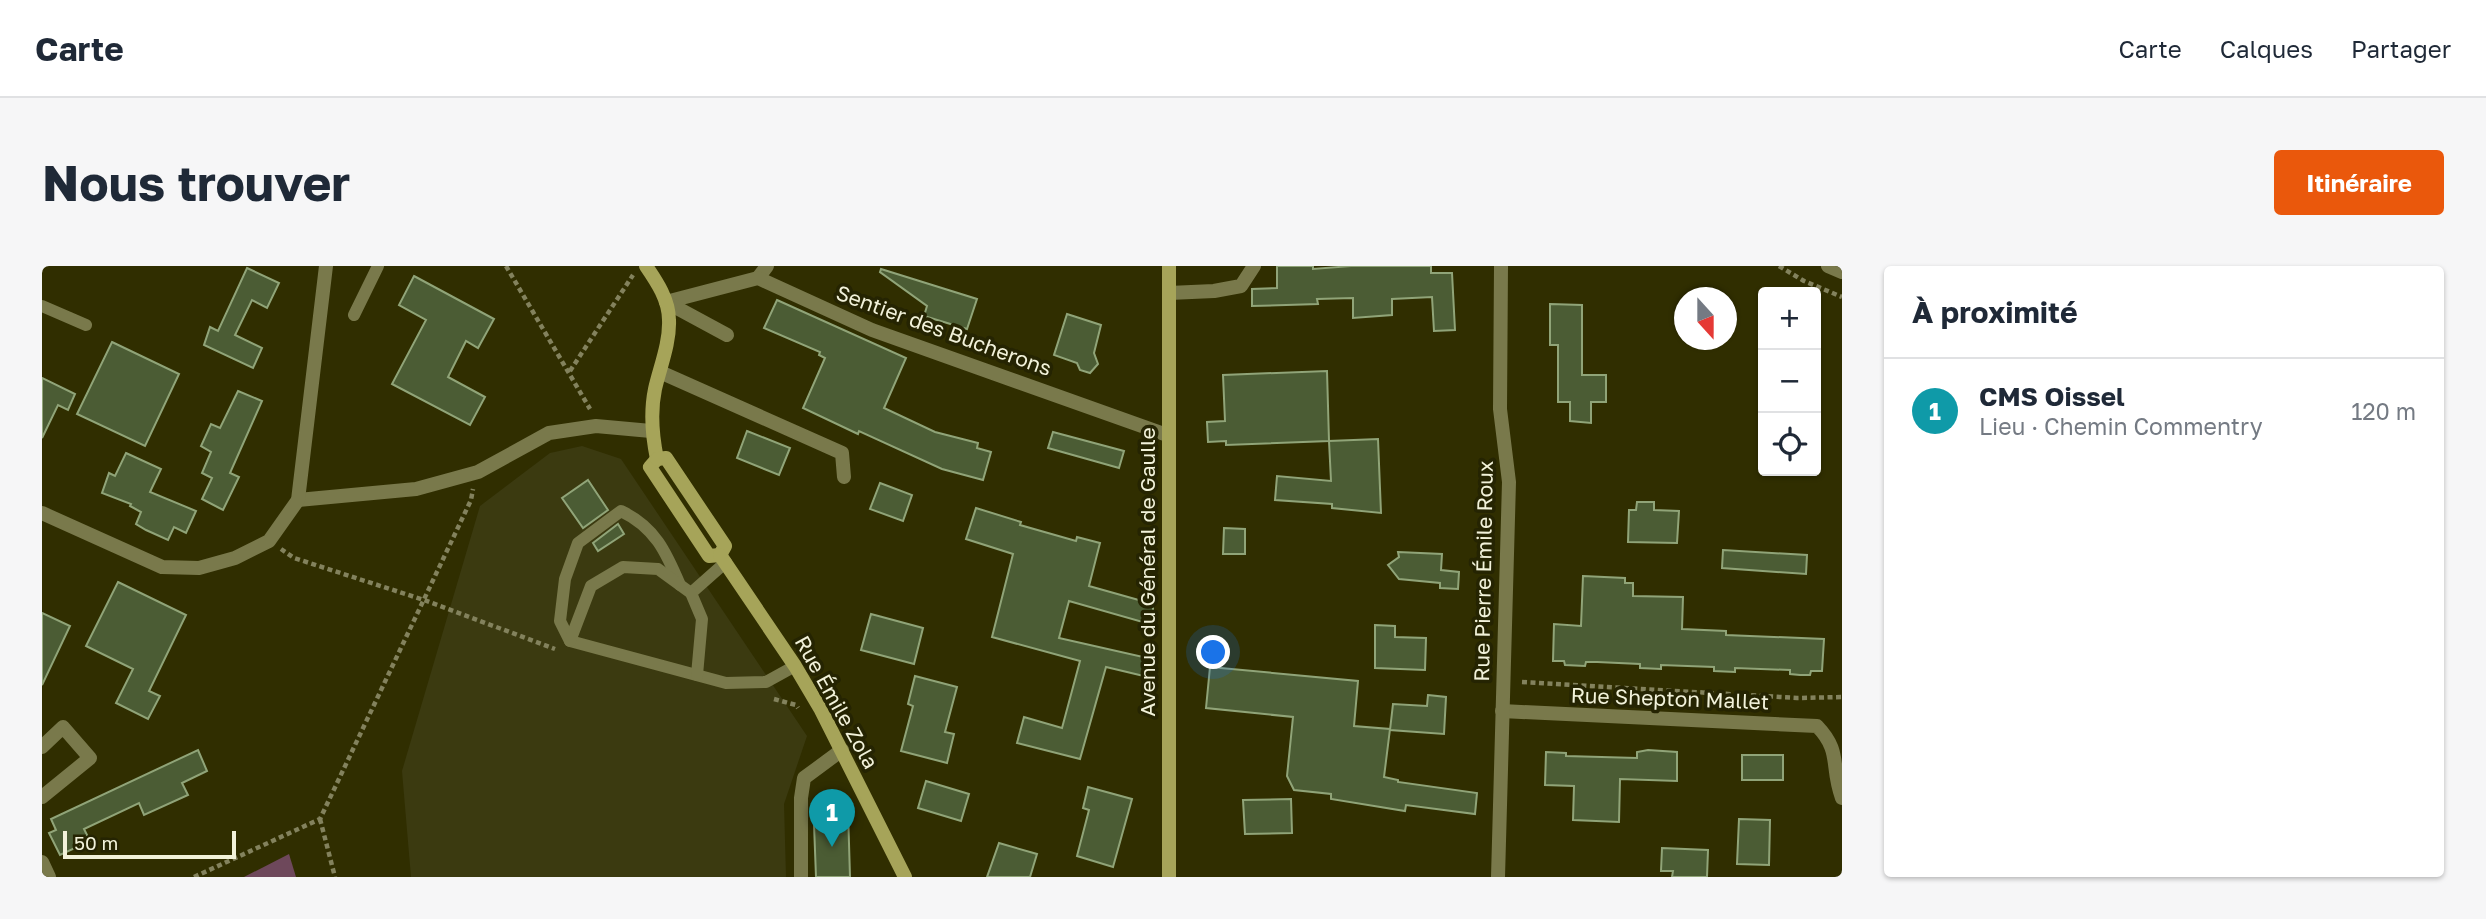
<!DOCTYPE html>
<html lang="fr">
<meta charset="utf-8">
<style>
body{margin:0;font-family:"Golos Text",sans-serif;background:#f6f6f7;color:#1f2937}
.controls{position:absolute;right:21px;top:21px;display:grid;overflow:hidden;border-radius:7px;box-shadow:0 2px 5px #0004}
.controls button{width:63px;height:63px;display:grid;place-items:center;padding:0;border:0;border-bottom:2px solid #e0e1e3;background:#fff;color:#1f2937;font:35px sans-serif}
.compass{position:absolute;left:1632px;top:21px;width:63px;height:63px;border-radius:50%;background:#fff;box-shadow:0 2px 5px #0004;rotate:159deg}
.scale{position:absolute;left:21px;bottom:18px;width:173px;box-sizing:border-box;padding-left:7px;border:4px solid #f2f2da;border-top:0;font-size:19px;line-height:24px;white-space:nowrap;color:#f2f2da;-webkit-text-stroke:5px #252402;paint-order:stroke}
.you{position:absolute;left:1172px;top:387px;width:24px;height:24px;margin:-18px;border:5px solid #fff;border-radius:50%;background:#1a73e8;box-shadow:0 0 0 10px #1a73e833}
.badge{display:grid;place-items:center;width:46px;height:46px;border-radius:50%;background:#ea580c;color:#fff;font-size:23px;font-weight:700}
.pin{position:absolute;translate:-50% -58px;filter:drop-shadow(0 2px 4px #0008)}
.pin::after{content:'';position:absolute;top:37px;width:24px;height:21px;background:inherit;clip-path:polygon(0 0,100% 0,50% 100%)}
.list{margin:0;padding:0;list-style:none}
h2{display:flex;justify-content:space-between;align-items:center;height:91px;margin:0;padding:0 28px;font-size:30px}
h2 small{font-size:23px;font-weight:400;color:#747a83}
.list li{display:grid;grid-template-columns:46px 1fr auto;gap:21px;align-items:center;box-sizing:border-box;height:105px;padding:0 28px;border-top:2px solid #e0e1e3}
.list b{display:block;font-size:26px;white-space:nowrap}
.list p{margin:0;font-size:23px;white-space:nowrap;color:#747a83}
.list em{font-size:23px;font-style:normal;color:#747a83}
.icon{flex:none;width:38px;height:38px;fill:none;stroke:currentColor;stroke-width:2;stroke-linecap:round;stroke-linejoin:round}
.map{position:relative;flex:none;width:1800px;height:611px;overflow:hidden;border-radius:7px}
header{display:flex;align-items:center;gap:42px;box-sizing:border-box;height:98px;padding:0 35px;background:#fff;border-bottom:2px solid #e0e1e3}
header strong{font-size:33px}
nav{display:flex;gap:38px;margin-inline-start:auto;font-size:24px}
.intro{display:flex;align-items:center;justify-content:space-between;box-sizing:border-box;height:168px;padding:0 42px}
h1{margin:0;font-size:49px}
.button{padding:18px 32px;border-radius:7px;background:#ea580c;color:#fff;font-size:24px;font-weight:700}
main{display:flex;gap:42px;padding:0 42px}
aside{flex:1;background:#fff;border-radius:7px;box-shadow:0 2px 5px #0004}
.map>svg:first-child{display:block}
.built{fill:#3b3a10}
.green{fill:#6e485b}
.building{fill:#4b5c34;stroke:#90a478;stroke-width:2}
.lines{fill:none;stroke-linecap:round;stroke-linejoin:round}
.path{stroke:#83825d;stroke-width:4.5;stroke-dasharray:5 3.5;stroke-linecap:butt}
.lane{stroke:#79794b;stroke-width:12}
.street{stroke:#79794b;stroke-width:14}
.secondary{stroke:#a6a459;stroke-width:14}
.labels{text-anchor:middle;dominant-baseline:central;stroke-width:7;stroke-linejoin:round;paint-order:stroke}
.street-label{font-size:21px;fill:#f2f2da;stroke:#252402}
</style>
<header>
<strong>Carte</strong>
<nav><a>Carte</a><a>Calques</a><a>Partager</a></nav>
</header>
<div class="intro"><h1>Nous trouver</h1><a class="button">Itinéraire</a></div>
<main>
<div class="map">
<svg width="1800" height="611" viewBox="0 0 1800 611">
<rect width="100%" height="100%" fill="#302e00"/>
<polygon class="built" points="540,180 579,193 765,470 742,538 744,611 369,611 360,505 438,240 508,187"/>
<polygon class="green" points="247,588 254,611 202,611"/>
<g class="building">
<polygon points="1235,0 1271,0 1271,3 1309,0 1389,0 1389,7 1410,7 1413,64 1392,65 1390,31 1350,33 1350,49 1311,52 1311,32 1275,33 1276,38 1210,40 1210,23 1235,22"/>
<polygon points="205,2 237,17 225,42 210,34 193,69 220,82 211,102 162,79 168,61 176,65"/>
<polygon points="839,3 935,33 925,63 882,50 885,40 838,6"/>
<polygon points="372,10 452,53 436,82 424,75 406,111 443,131 428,159 350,118 384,54 357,39"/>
<polygon points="735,34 864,92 842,142 893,166 936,177 935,182 949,186 941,214 900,203 817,165 816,168 761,142 783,92 777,89 778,86 722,62"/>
<polygon points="1508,38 1540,39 1540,109 1564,109 1564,136 1549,136 1549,157 1528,155 1528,136 1516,136 1516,79 1508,79"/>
<polygon points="1025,48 1059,59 1052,87 1056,98 1048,107 1038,104 1035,97 1012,89"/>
<polygon points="70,76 137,108 103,180 35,148"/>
<polygon points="1285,105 1287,175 1184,179 1184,175 1166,176 1165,156 1183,155 1181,109"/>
<polygon points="0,112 33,128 26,144 16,139 0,172"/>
<polygon points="196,125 220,135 188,207 197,211 181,244 160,233 170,212 160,207 169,186 159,180 169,158 178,162"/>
<polygon points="705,165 748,182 737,209 695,192"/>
<polygon points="1011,166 1082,185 1077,202 1006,182"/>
<polygon points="1336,173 1339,247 1290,242 1290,238 1233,234 1235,210 1289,215 1287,175"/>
<polygon points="84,187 119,203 108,226 154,245 144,267 132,261 126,274 104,264 94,258 99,246 88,240 89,238 60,227 67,207 73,210"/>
<polygon points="546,214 566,244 541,262 520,232"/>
<polygon points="838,217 870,229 861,255 828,243"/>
<polygon points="1595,236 1612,236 1612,244 1637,245 1635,277 1586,276 1587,244 1594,244"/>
<polygon points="934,242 979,256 978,259 1034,275 1035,271 1058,277 1047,320 1111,338 1111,359 1027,335 1017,372 1110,393 1110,412 1064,401 1038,493 975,477 982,451 1020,462 1038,395 950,371 971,288 924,273"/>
<polygon points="576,258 582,268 556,285 551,277"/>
<polygon points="1182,262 1203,263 1203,288 1181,288"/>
<polygon points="1681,284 1765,289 1764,308 1680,302"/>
<polygon points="1356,286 1400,288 1399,304 1417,306 1416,323 1398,322 1398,317 1357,313 1346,299 1357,291"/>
<polygon points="1541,310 1583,312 1583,317 1591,317 1591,330 1641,331 1640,363 1684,365 1684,369 1782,373 1780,405 1769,405 1768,409 1758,409 1748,408 1748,404 1693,402 1693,406 1672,405 1672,401 1619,399 1619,403 1598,402 1598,398 1555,396 1544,396 1543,400 1523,399 1522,395 1511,395 1512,358 1539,360"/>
<polygon points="76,316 144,349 107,425 118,430 106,453 74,437 91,403 44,380"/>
<polygon points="0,347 28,360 0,419"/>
<polygon points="829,348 881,362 872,398 819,384"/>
<polygon points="1333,359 1353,360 1353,371 1384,372 1383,404 1333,402"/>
<polygon points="1168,401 1316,415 1312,460 1348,463 1342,511 1356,514 1356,516 1435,527 1433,548 1364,539 1363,545 1289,533 1289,528 1252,524 1245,510 1251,451 1164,442"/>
<polygon points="873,410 915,421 903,466 912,468 905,497 859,485 871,440 866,438"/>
<polygon points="1386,429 1404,431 1402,468 1348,464 1351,438 1385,440"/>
<polygon points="156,484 165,505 140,517 146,529 102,549 97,537 42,563 48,575 18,589 7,567 14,564 9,553"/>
<polygon points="1606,484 1635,486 1635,515 1578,513 1577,556 1531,554 1532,520 1503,519 1504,486 1524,487 1524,490 1595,492 1595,486"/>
<rect x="1700" y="489" width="41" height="25"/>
<polygon points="884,515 927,528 919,555 876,542"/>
<polygon points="1046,521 1090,533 1071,601 1035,590 1047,544 1041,542"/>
<polygon points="775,532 800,532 800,544 806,544 808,611 774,611 772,558 776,558"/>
<polygon points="1249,533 1250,567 1203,568 1201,534"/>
<polygon points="1697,553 1728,554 1727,599 1695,598"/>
<polygon points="957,577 995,588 988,611 945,611"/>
<polygon points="1620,582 1666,584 1665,611 1630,611 1631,605 1619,605"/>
</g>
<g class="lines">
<g class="path">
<polyline points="464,0 548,143"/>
<polyline points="1737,0 1762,15 1800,31"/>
<polyline points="528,105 591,9"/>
<polyline points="239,283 252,292 382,334 513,383"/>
<polyline points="1480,416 1755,432 1800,431"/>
<polyline points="732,433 754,439 756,442"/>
<polyline points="278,553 293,611"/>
<polyline points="152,611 278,553 429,234 431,223"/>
</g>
<g class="lane">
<polyline points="0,40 44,59"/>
<polyline points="312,49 336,0"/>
<path d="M 638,319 C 624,286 613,261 579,245 L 536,277 L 523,313 L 518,355 L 528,375 L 684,417 L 724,416 L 753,400"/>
<polyline points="649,327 684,296"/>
<polyline points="528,375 549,320 581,301 616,303 649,327 660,353 655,409"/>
</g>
<g class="street">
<polyline points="1786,0 1800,6"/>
<polyline points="716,12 725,0"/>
<polyline points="1127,27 1172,25 1199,20 1212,0"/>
<polyline points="624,36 716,12 830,64 1125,169"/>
<polyline points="624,36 685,69"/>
<polyline points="618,106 800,187 802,211"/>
<polyline points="256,234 374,223 436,206 507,167 554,160 609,165"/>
<polyline points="0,247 120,301 157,302 193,292 227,275 256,234 284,0"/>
<path d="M 1460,445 L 1775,460 C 1800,486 1788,499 1800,532"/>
<polyline points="0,481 21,461 48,492 0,531"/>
<polyline points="0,596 7,611"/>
<polyline points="759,611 759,532 762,512 800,484"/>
<polyline points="1456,611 1467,216 1458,143 1459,0"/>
</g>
<g class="secondary">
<path d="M 604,0 C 615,16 627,34 627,54 C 628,77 618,101 613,123 C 608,147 610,169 615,193"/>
<polyline points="615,193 608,201 667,290 678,289"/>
<polyline points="615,193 624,192 683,280 678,289"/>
<polyline points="678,289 753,400 779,444 863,611"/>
<polyline points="1127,611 1127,0"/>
</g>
</g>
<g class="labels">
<g class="street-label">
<text transform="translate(902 64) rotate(20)">Sentier des Bucherons</text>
<text transform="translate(1441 305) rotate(-89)">Rue Pierre Émile Roux</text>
<text transform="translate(1105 306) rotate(-90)">Avenue du Général de Gaulle</text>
<text transform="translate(1628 432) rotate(2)">Rue Shepton Mallet</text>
<text transform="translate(795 436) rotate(61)">Rue Émile Zola</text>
</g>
</g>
</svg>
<div class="controls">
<button>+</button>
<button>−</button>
<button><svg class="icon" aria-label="locate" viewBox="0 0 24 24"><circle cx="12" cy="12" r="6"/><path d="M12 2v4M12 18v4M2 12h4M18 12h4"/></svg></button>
</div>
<svg class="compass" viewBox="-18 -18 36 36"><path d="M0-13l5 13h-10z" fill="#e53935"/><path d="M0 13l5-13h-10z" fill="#747a83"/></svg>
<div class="scale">50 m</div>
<div class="you"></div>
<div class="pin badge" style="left:790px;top:581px;background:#0f9aa8">1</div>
</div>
<aside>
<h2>À proximité<small></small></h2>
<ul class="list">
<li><span class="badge" style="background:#0f9aa8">1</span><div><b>CMS Oissel</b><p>Lieu · Chemin Commentry</p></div><em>120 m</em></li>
</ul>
</aside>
</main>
